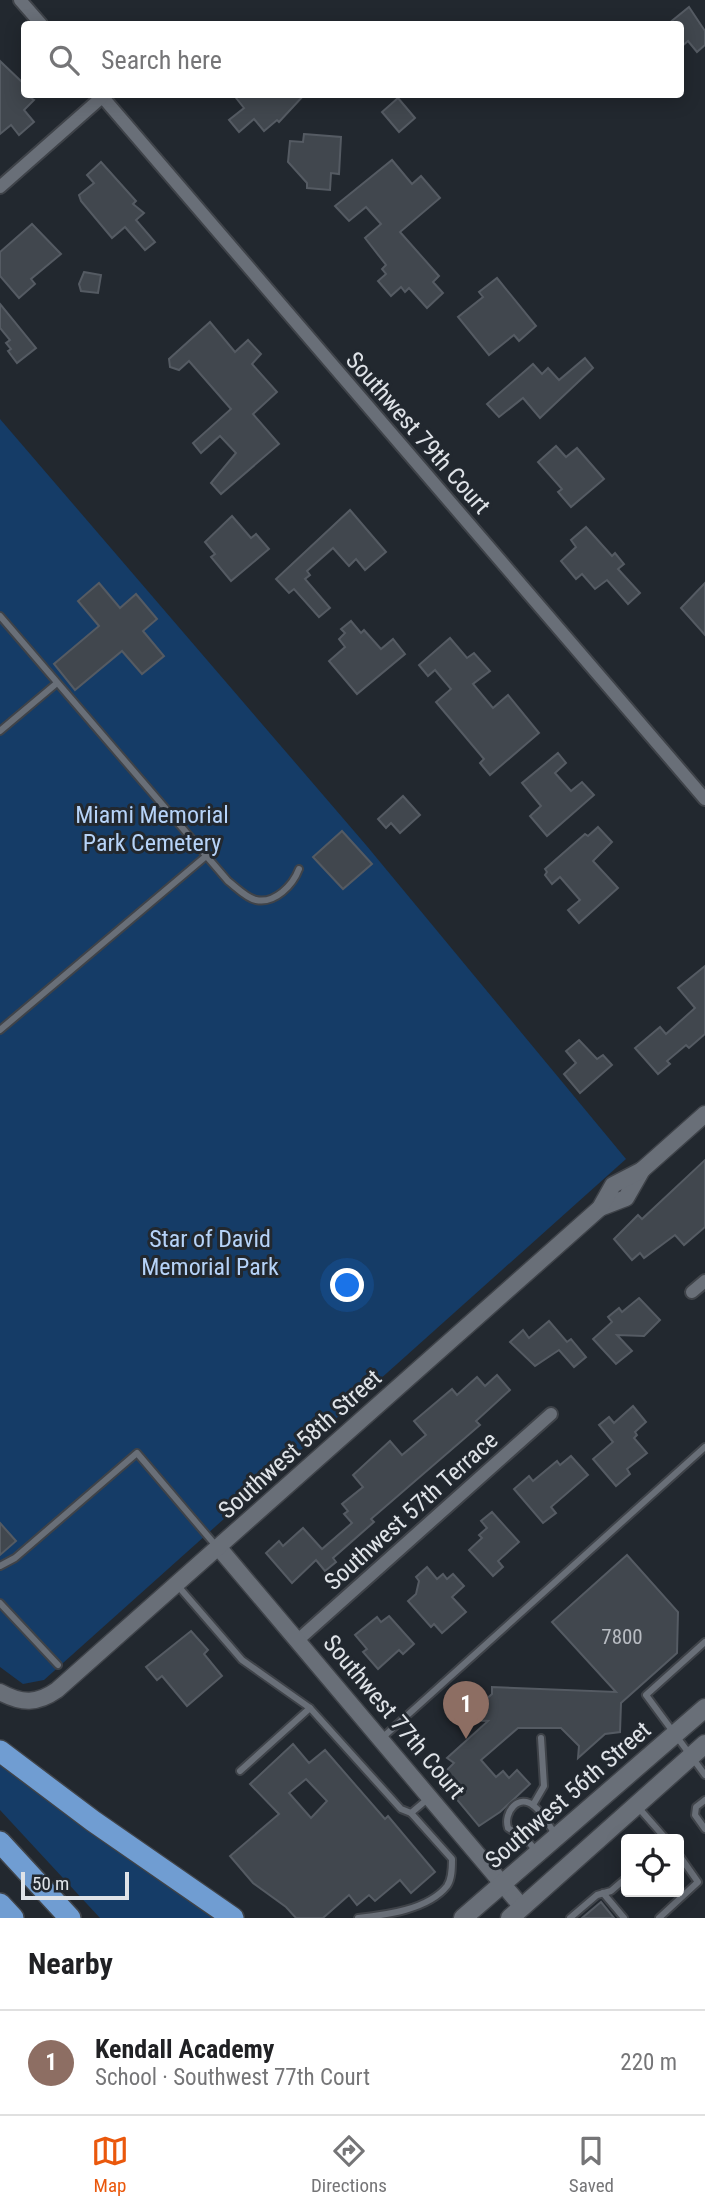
<!DOCTYPE html>
<meta charset="utf-8">
<style>
body{margin:0;font-family:"Roboto Condensed",sans-serif;background:#f6f6f6;color:#202124}
.controls{position:absolute;right:21px;bottom:21px;display:grid;overflow:hidden;border-radius:7px;box-shadow:0 4px 18px #0003}
.controls button{width:63px;height:63px;display:grid;place-items:center;padding:0;border:0;border-bottom:2px solid #e0e0e0;background:#fff;color:#202124;font:35px sans-serif}
.scale{position:absolute;left:21px;bottom:18px;width:108px;box-sizing:border-box;padding-left:7px;border:4px solid #dfe3e8;border-top:0;font-size:19px;line-height:24px;white-space:nowrap;color:#dfe3e8;-webkit-text-stroke:5px #22282f;paint-order:stroke}
.you{position:absolute;left:348px;top:1286px;width:24px;height:24px;margin:-18px;border:5px solid #fff;border-radius:50%;background:#1a73e8;box-shadow:0 0 0 10px #1a73e833}
.badge{display:grid;place-items:center;width:46px;height:46px;border-radius:50%;background:#ea580c;color:#fff;font-size:23px;font-weight:700}
.pin{position:absolute;translate:-50% -58px;filter:drop-shadow(0 2px 4px #0008)}
.pin::after{content:'';position:absolute;top:37px;width:24px;height:21px;background:inherit;clip-path:polygon(0 0,100% 0,50% 100%)}
.list{margin:0;padding:0;list-style:none}
h2{display:flex;justify-content:space-between;align-items:center;height:91px;margin:0;padding:0 28px;font-size:30px}
h2 small{font-size:23px;font-weight:400;color:#757577}
.list li{display:grid;grid-template-columns:46px 1fr auto;gap:21px;align-items:center;box-sizing:border-box;height:105px;padding:0 28px;border-top:2px solid #e0e0e0}
.list b{display:block;font-size:26px;white-space:nowrap}
.list p{margin:0;font-size:23px;white-space:nowrap;color:#757577}
.list em{font-size:23px;font-style:normal;color:#757577}
.icon{flex:none;width:38px;height:38px;fill:none;stroke:currentColor;stroke-width:2;stroke-linecap:round;stroke-linejoin:round}
.map{position:relative;flex:none;width:705px;height:1918px;overflow:hidden}
.search{position:absolute;background:#fff;box-shadow:0 4px 18px #0003;left:21px;right:21px;top:21px;height:77px;display:flex;align-items:center;gap:18px;box-sizing:border-box;padding:0 24px;border-radius:7px;color:#757577;font-size:26px}
.sheet{height:196px;background:#fff}
nav{display:flex;justify-content:space-around;align-items:center;box-sizing:border-box;height:98px;border-top:2px solid #e0e0e0;background:#fff;font-size:19px;color:#757577}
nav a{display:grid;justify-items:center;gap:4px}
nav .on{color:#ea580c}
.map>svg:first-child{display:block}
.green{fill:#153c67}
.building{fill:#41474e;stroke:#555b63;stroke-width:2;fill-rule:evenodd}
.lines{fill:none;stroke-linecap:round;stroke-linejoin:round}
.service-casing{stroke:#3f4349;stroke-width:10}
.minor-casing{stroke:#3f4349;stroke-width:16}
.tertiary-casing{stroke:#3f4349;stroke-width:19}
.secondary-casing{stroke:#3f4349;stroke-width:21}
.motorway-casing{stroke:#3f4349;stroke-width:24}
.service{stroke:#696f78;stroke-width:6}
.minor{stroke:#696f78;stroke-width:12}
.tertiary{stroke:#696f78;stroke-width:16}
.secondary{stroke:#696f78;stroke-width:18}
.motorway{stroke:#709dd2;stroke-width:21}
.labels{text-anchor:middle;dominant-baseline:central;stroke-width:6;stroke-linejoin:round;paint-order:stroke}
.number-label{font-size:21px;fill:#b8bcc2}
.street-label{font-size:24px;fill:#dfe3e8;stroke:#22282f}
.park-label{font-size:24px;fill:#b6d3f8;stroke:#22282f}
</style>
<div class="map">
<svg width="705" height="1918" viewBox="0 0 705 1918">
<rect width="100%" height="100%" fill="#22282f"/>
<g class="green">
<polygon points="0,419 366,845 626,1159 44,1680 23,1684 0,1667"/>
<polygon points="0,1761 214,1918 100,1918 0,1810"/>
</g>
<g class="building">
<polygon points="689,7 705,31 705,45 697,52 688,41 681,47 681,24 668,24"/>
<polygon points="0,61 24,84 24,94 34,100 24,110 34,122 19,135 11,125 0,134"/>
<polygon points="233,94 305,94 279,122 277,120 264,131 254,119 239,132 229,120 244,108"/>
<polygon points="398,98 415,118 399,132 382,112"/>
<polygon points="304,134 341,137 339,174 331,173 330,190 307,188 307,183 288,162 290,141 303,142"/>
<polygon points="392,160 412,184 421,176 440,198 400,232 439,276 433,282 443,293 427,308 409,288 405,292 401,287 391,296 378,281 386,274 382,269 386,265 365,238 381,224 366,207 349,221 335,206"/>
<polygon points="101,162 136,201 133,204 144,213 136,220 155,242 145,250 125,227 112,238 81,201 79,195 94,183 87,175"/>
<polygon points="32,224 61,254 31,279 35,284 19,298 0,276 0,252"/>
<polygon points="84,272 101,275 98,293 81,291 79,284"/>
<polygon points="497,278 536,326 519,341 514,335 489,355 458,317 483,297 479,292"/>
<polygon points="0,304 36,348 17,363 8,351 11,349 6,343 10,340 0,328"/>
<polygon points="210,322 235,352 248,340 261,354 252,364 277,392 253,414 279,444 221,494 211,483 236,453 220,436 201,453 193,443 231,409 189,361 179,370 170,367 169,359"/>
<polygon points="585,358 593,368 540,418 523,398 499,417 487,404 533,364 542,374 548,368 559,380"/>
<polygon points="556,446 566,457 577,448 604,479 571,507 558,492 562,489 538,462"/>
<polygon points="350,510 386,552 365,570 356,559 349,566 333,548 307,571 310,575 305,579 330,608 319,617 294,589 289,593 276,579"/>
<polygon points="232,516 251,538 256,534 269,549 231,581 211,557 215,554 205,542"/>
<polygon points="586,527 612,556 615,553 624,564 618,569 640,593 628,604 607,580 595,589 582,574 576,579 561,561 576,547 571,540"/>
<polygon points="99,583 120,608 136,594 157,619 143,631 164,656 142,674 122,651 75,690 54,664 99,626 78,601"/>
<polygon points="705,583 705,635 681,608"/>
<polygon points="351,621 361,633 364,630 381,649 393,639 405,654 357,694 329,661 345,647 339,639 345,633 341,629"/>
<polygon points="450,638 467,658 474,653 490,671 473,684 493,708 508,695 539,733 490,775 480,763 484,759 436,702 451,689 435,670 428,676 419,665"/>
<polygon points="558,753 566,763 555,773 571,791 582,782 594,795 547,836 530,816 541,806 522,783"/>
<polygon points="403,796 420,815 400,833 391,823 386,828 378,819"/>
<polygon points="598,827 612,842 593,861 618,888 579,923 568,910 580,900 560,877 552,884 545,875 547,872 545,869 585,834 588,836"/>
<polygon points="342,831 372,864 343,889 313,857"/>
<polygon points="705,966 705,1034 689,1048 686,1045 667,1061 670,1064 658,1074 635,1048 660,1027 666,1034 695,1008 678,988"/>
<polygon points="579,1040 597,1059 603,1055 612,1065 580,1093 564,1074 576,1063 566,1051"/>
<polygon points="705,1160 705,1227 684,1245 675,1235 644,1258 640,1253 632,1260 614,1239 638,1215 642,1219"/>
<polygon points="639,1298 660,1320 644,1336 617,1335 632,1351 616,1364 593,1339 612,1322 608,1317 619,1308 622,1312"/>
<polygon points="549,1321 567,1342 571,1339 586,1357 574,1367 559,1350 535,1366 510,1342 523,1330 529,1338"/>
<polygon points="497,1375 510,1390 476,1421 480,1425 371,1519 374,1522 333,1558 336,1562 325,1571 316,1560 292,1583 266,1553 279,1541 283,1546 303,1528 322,1549 352,1523 344,1514 348,1511 342,1504 363,1487 353,1475 390,1441 402,1455 426,1435 414,1421 452,1389 457,1395 477,1377 485,1386"/>
<polygon points="633,1406 646,1422 635,1432 637,1435 634,1438 647,1453 627,1469 630,1474 616,1486 593,1459 613,1442 599,1425 609,1417 614,1423"/>
<polygon points="571,1456 588,1475 551,1507 556,1513 543,1523 514,1489 529,1476 533,1481 557,1461 560,1465"/>
<polygon points="492,1512 519,1542 498,1561 503,1567 493,1576 469,1550 482,1538 479,1535 487,1528 481,1521"/>
<polygon points="0,1523 16,1541 0,1555"/>
<polygon points="627,1555 678,1612 677,1653 621,1703 620,1732 605,1734 578,1758 579,1746 561,1728 518,1728 481,1760 496,1777 503,1771 509,1778 517,1770 530,1784 500,1812 479,1826 439,1778 454,1763 447,1758 488,1721 462,1720 492,1694 492,1687 616,1692 552,1622"/>
<polygon points="427,1567 437,1579 443,1574 447,1579 453,1574 464,1586 452,1597 466,1612 442,1633 434,1624 431,1627 408,1601 416,1594 419,1581 416,1577"/>
<polygon points="389,1616 414,1644 403,1654 399,1650 378,1669 363,1652 367,1649 355,1635 377,1617 381,1622"/>
<polygon points="191,1631 208,1650 204,1654 222,1676 187,1706 162,1676 157,1680 146,1667"/>
<path d="M 293,1744 L 309,1763 L 325,1750 L 385,1819 L 388,1816 L 435,1872 L 411,1893 L 400,1880 L 375,1901 L 369,1895 L 357,1905 L 349,1895 L 323,1918 L 296,1918 L 286,1907 L 253,1883 L 230,1856 L 279,1814 L 250,1784 ZM 306,1779 L 327,1801 L 311,1818 L 289,1793 Z"/>
<polygon points="601,1902 614,1918 582,1918"/>
</g>
<g class="lines">
<defs>
<g id="service">
<path d="M 0,616 L 228,881 C 236,887 246,898 256,900 C 275,904 293,885 299,869"/>
<polyline points="0,731 57,683"/>
<polyline points="0,1030 205,857"/>
<polyline points="0,1566 15,1558 137,1453 217,1547"/>
<polyline points="178,1586 242,1660 310,1708 401,1809 411,1813 430,1797"/>
<polyline points="0,1603 58,1665"/>
<polyline points="705,1642 646,1695 705,1775"/>
<polyline points="382,1738 705,1447"/>
<polyline points="240,1771 310,1708"/>
<polyline points="705,1800 696,1807 695,1815 705,1829"/>
<polyline points="533,1805 544,1786 541,1738"/>
<polyline points="637,1806 666,1839"/>
<path d="M 537,1852 L 527,1840 L 508,1828 C 503,1812 519,1793 534,1806 C 543,1813 549,1826 556,1835"/>
<polyline points="603,1893 624,1918"/>
<path d="M 358,1918 C 385,1915 428,1910 447,1886 C 452,1879 452,1868 452,1859 L 411,1813"/>
<polyline points="570,1918 597,1895 611,1891 626,1878"/>
<polyline points="659,1918 698,1882 679,1855"/>
</g>
<g id="minor">
<polyline points="20,0 41,24"/>
<polyline points="100,94 705,799"/>
<polyline points="0,187 102,97"/>
<polyline points="692,1292 705,1281"/>
<polyline points="298,1640 551,1414"/>
</g>
<g id="tertiary">
<polyline points="600,1208 626,1198 642,1170"/>
<polyline points="219,1548 522,1907"/>
<path d="M 0,1692 C 22,1704 37,1704 57,1690 L 600,1208 L 613,1185 L 642,1170 L 705,1114"/>
</g>
<g id="secondary">
<polyline points="463,1918 705,1708"/>
<polyline points="510,1918 705,1744"/>
</g>
<g id="motorway">
<polyline points="0,1751 93,1821 233,1918"/>
<polyline points="0,1842 70,1918"/>
<polyline points="0,1904 13,1918"/>
</g>
</defs>
<use href="#service" class="service-casing"/>
<use href="#minor" class="minor-casing"/>
<use href="#tertiary" class="tertiary-casing"/>
<use href="#secondary" class="secondary-casing"/>
<use href="#motorway" class="motorway-casing"/>
<use href="#service" class="service"/>
<use href="#minor" class="minor"/>
<use href="#tertiary" class="tertiary"/>
<use href="#secondary" class="secondary"/>
<use href="#motorway" class="motorway"/>
</g>
<g class="labels">
<g class="number-label">
<text x="622" y="1637">7800</text>
</g>
<g class="street-label">
<text transform="translate(418 433) rotate(49)">Southwest 79th Court</text>
<text transform="translate(300 1444) rotate(-42)">Southwest 58th Street</text>
<text transform="translate(411 1511) rotate(-42)">Southwest 57th Terrace</text>
<text transform="translate(394 1717) rotate(50)">Southwest 77th Court</text>
<text transform="translate(568 1795) rotate(-41)">Southwest 56th Street</text>
</g>
<g class="park-label">
<text x="152" y="815">Miami Memorial<tspan x="152" dy="28">Park Cemetery</tspan></text>
<text x="210" y="1239">Star of David<tspan x="210" dy="28">Memorial Park</tspan></text>
</g>
</g>
</svg>
<div class="controls">
<button><svg class="icon" aria-label="locate" viewBox="0 0 24 24"><circle cx="12" cy="12" r="6"/><path d="M12 2v4M12 18v4M2 12h4M18 12h4"/></svg></button>
</div>
<div class="scale">50 m</div>
<div class="you"></div>
<div class="pin badge" style="left:466px;top:1739px;background:#8d6e63">1</div>
<div class="search"><svg class="icon" aria-label="search" viewBox="0 0 24 24"><circle cx="10" cy="10" r="6"/><path d="M15 15l6 6"/></svg>Search here</div>
</div>
<section class="sheet">
<h2>Nearby<small></small></h2>
<ul class="list">
<li><span class="badge" style="background:#8d6e63">1</span><div><b>Kendall Academy</b><p>School · Southwest 77th Court</p></div><em>220 m</em></li>
</ul>
</section>
<nav>
<a class="on"><svg class="icon" aria-label="map" viewBox="0 0 24 24"><path d="M3 6l6-2 6 2 6-2v14l-6 2-6-2-6 2zM9 4v14M15 6v14"/></svg>Map</a>
<a><svg class="icon" aria-label="directions" viewBox="0 0 24 24"><path d="M12 3l9 9-9 9-9-9zM9 14v-3h6M13 9l2 2-2 2"/></svg>Directions</a>
<a><svg class="icon" aria-label="saved" viewBox="0 0 24 24"><path d="M7 4h10v16l-5-4-5 4z"/></svg>Saved</a>
</nav>
